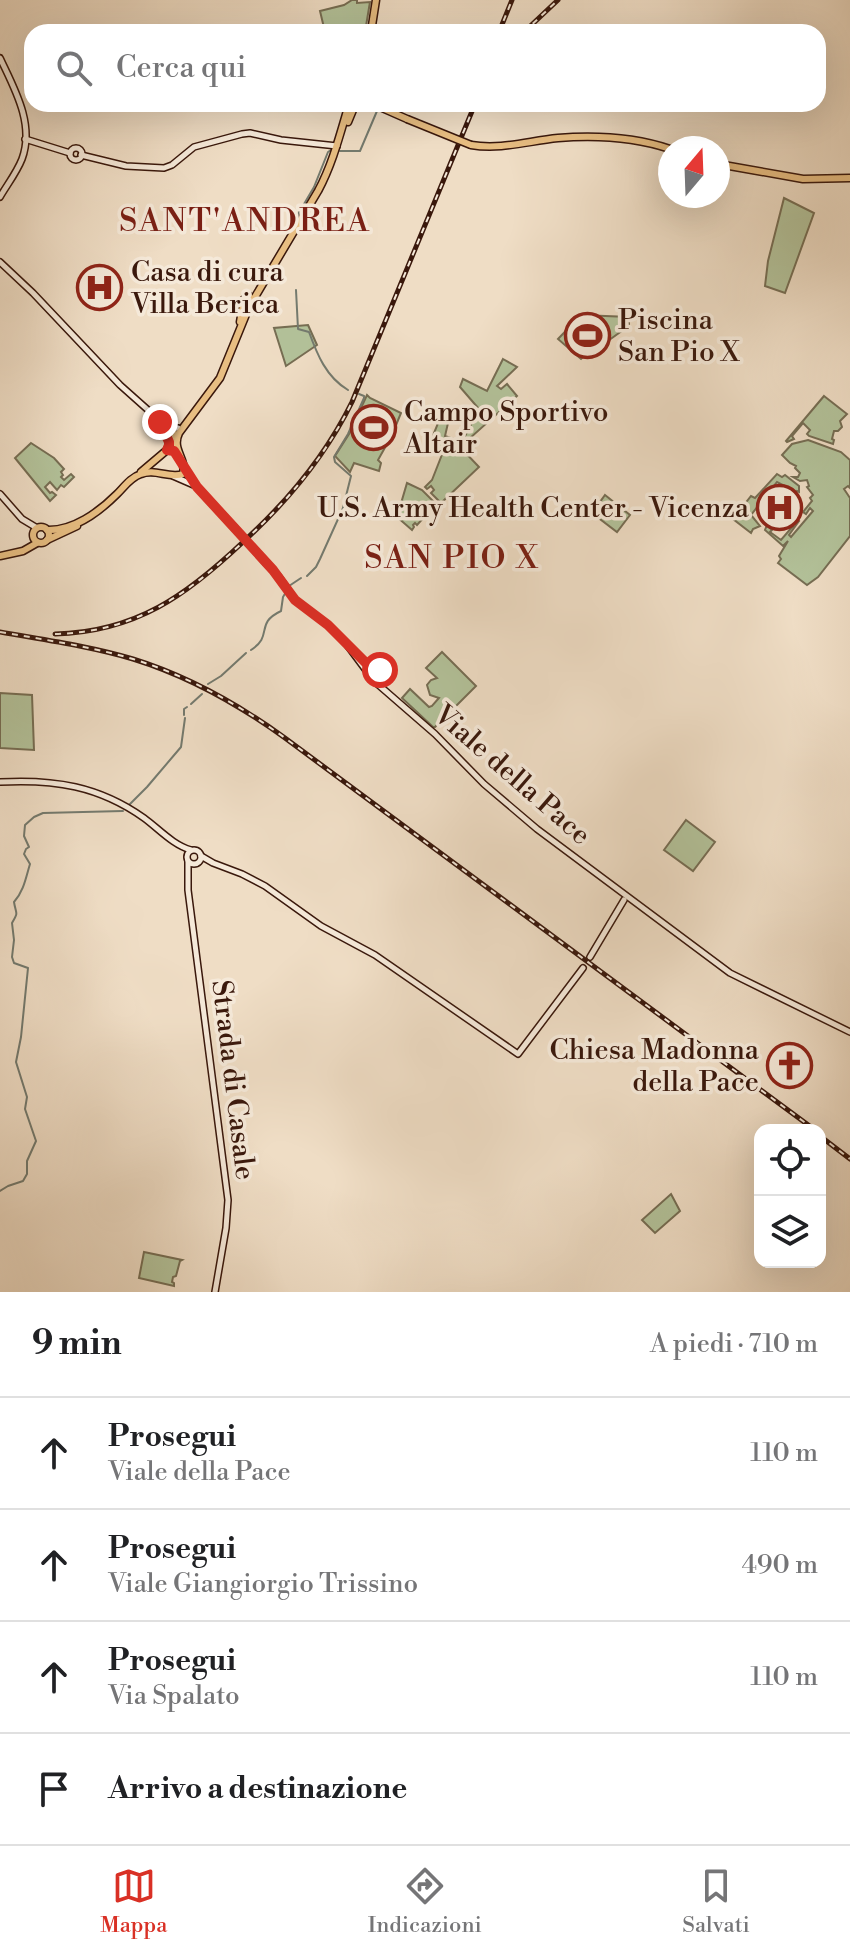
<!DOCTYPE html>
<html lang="it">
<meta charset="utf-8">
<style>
body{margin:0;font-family:"Libre Bodoni",serif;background:#f6f6f6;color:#202124}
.controls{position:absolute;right:24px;bottom:24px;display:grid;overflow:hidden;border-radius:16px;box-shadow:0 8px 32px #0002}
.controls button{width:72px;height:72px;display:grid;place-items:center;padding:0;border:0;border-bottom:2px solid #e0e0e0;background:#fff;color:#202124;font:40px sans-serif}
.compass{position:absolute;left:658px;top:136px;width:72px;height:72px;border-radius:50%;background:#fff;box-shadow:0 8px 32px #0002;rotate:19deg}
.stop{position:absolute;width:24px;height:24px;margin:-18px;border:6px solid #d93025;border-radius:50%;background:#fff}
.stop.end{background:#d93025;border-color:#fff;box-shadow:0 2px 8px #0008}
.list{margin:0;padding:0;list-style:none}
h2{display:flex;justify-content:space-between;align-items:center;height:104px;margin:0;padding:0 32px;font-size:34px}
h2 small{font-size:26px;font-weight:400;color:#757577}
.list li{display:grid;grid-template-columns:52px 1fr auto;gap:24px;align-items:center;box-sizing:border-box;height:112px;padding:0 32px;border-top:2px solid #e0e0e0}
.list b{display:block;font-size:30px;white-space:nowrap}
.list p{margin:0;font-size:26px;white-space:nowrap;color:#757577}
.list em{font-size:26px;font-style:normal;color:#757577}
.icon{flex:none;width:44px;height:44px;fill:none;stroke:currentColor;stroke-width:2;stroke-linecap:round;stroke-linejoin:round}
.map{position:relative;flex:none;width:850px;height:1292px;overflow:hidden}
.search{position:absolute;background:#fff;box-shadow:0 8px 32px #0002;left:24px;right:24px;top:24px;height:88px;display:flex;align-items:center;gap:20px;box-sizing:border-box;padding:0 28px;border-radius:24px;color:#757577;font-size:30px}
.sheet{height:552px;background:#fff}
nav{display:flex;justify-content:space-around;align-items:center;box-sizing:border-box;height:112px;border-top:2px solid #e0e0e0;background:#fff;font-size:22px;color:#757577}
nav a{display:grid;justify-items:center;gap:4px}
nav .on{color:#d93025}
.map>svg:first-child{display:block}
.green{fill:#b3c29a;stroke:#766d53;stroke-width:2}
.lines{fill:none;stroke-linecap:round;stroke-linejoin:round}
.stream{stroke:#747a6e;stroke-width:2}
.secondary-casing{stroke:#3a180c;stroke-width:8}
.primary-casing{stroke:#3a180c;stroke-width:9}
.secondary{stroke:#f5e9d9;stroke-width:5}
.primary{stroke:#e8be82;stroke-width:6}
.rail-casing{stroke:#3a180c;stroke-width:5}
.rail{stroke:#f5e9d9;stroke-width:2;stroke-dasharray:6;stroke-linecap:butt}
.secondary-bridge-casing{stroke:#3a180c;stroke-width:8;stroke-linecap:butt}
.primary-bridge-casing{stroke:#3a180c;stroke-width:9;stroke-linecap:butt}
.secondary-bridge{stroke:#f5e9d9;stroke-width:5}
.primary-bridge{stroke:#e8be82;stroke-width:6}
.route{stroke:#d93025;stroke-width:10}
.labels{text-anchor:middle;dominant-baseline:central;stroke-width:7;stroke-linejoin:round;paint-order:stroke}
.poi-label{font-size:28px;fill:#3a180c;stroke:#f5e9d9;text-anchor:start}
.street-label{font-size:28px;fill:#3a180c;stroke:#f5e9d9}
.quarter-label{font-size:32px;letter-spacing:2px;fill:#7a1f14;stroke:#f5e9d9}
</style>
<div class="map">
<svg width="850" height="1292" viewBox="0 0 850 1292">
<rect width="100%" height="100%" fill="#efddc5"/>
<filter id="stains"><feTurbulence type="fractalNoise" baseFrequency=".0025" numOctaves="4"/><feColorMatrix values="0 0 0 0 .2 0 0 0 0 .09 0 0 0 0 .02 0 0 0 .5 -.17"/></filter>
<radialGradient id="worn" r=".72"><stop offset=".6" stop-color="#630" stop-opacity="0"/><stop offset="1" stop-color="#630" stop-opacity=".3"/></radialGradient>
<g class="green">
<polygon points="352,0 357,0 357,3 370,2 365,32 325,32 320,11 344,5"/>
<polygon points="784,198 814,213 785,293 765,286 768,261"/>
<polygon points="581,315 629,317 629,328 626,328 605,343 601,339 581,359 558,339"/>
<polygon points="308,325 317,345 286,366 274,328"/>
<polygon points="503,359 517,367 497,386 501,389 507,384 517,396 460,447 479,467 441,503 431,493 434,490 431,486 427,489 425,487 432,480 443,452 429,445 439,421 436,417 439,413 451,418 452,421 448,423 445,436 462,442 479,409 460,387 463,379 487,391"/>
<polygon points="367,395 370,398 401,413 392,435 378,460 381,463 379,471 354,463 350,472 335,456 349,434"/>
<polygon points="824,396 847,414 840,421 842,427 838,431 834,431 832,439 834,440 833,444 809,436 807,434 810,430 803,423 792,436 794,439 787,442 786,441"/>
<polygon points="808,440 841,452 850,460 850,488 848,486 844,489 850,498 850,536 818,577 807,585 778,563 781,559 779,556 788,541 783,546 765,530 767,525 772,530 770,532 781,540 793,526 792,524 796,519 799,521 789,535 791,537 813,511 810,508 806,514 803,512 812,501 810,498 813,495 807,487 809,486 807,480 800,481 793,477 798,477 800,473 795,468 796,466 790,463 782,455 792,444"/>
<polygon points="31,443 54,458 64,469 61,472 63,475 61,477 64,480 71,474 74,477 64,487 61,485 57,490 50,482 45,487 50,493 52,492 56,495 50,501 15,458"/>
<polygon points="777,474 782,477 785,475 799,486 799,492 797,491 794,494 787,487 777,482 751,515 760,526 753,529 751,533 733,519 751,496 755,498"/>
<polygon points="407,483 422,490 436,504 417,525 415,523 413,525 414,527 412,530 397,517"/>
<polygon points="605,495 630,515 617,532 592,513"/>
<polygon points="442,652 476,686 435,727 433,727 402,698 410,689 429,707 432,706 439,698 430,695 427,685 431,680 437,678 426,668"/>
<polygon points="0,693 32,695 34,750 0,748"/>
<polygon points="686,820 715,842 693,871 664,850"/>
<polygon points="671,1194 680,1211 655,1233 642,1220"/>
<polygon points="144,1252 182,1260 180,1261 176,1276 173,1277 172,1282 174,1283 174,1286 139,1278"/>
</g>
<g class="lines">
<g class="stream">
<polyline points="340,151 360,151 377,111"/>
<polyline points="287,233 314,187 328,152 331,150"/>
<path d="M 296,290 L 298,329 L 309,332 C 317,354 326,377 348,390"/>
<polyline points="307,576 316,567 320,559 343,508 351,476 335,462 334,457 348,434 364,398 364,396 359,394"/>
<polyline points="289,586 301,578"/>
<path d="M 251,650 C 274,635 254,624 281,611 L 283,597 L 286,592"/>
<polyline points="208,684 221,676 246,653"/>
<polyline points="191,704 202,694"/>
<polyline points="184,715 184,709 187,707"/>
<polyline points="130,804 147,787 181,747 185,718"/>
<path d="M 0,1191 L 8,1186 L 23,1181 L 27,1174 L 27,1161 L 36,1141 L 25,1109 L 27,1097 L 16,1062 L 21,1037 L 28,968 L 14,963 L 12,957 L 14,940 L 12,923 C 19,911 16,915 14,902 C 24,891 26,877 30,864 L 24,854 L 26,849 L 29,847 L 24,836 L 25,825 L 34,817 L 43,813 L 123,811"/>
</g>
<defs>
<g id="secondary">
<path d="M 0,58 C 14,88 35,124 22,159 C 17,172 7,185 0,197"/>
<polyline points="25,139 70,153"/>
<circle cx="76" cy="154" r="6"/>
<polyline points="81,155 126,166 164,168 172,165 194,147 242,134 250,133 281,140 337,146"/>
<polyline points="0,262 33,293 120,385 166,426 171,429 178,428"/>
<polyline points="185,468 197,487 234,527"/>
<polyline points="173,476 196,486"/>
<polyline points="0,494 22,519 37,528"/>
<polyline points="266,563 279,577 295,600 328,625 349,647"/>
<polyline points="348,646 374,681 435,734 484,784 537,829 730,973 850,1032"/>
<polyline points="359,657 368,665 379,669 378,676 382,685"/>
<path d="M 0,782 C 54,779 99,786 144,818 C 159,829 173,845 191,850"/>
<circle cx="194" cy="857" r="7"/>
<polyline points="201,856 213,863 242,874 265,886 321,926 375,955 518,1054 583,968"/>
<polyline points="188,862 188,890 228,1200 226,1228 215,1292"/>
<polyline points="590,957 624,900"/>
</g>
<g id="primary">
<polyline points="371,32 376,0"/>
<polyline points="373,104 407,119"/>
<polyline points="348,122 355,105"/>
<path d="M 471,145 C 501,150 528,141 558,138 C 596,135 634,137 670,149"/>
<polyline points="718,164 803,179 850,178"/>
<polyline points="240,322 244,299 249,296 253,302"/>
<polyline points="141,472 167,450 174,433"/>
<circle cx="41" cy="535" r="8"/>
<path d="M 47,530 C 73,531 99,512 117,494 C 124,487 131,477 141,474 C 155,468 169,479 183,474 C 187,458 171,450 179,433 L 220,378 L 249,307 L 318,191 C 333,163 340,134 349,104"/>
<polyline points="47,540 77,526"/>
<polyline points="0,556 23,551 37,543"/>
</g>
</defs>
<use href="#secondary" class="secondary-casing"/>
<use href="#primary" class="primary-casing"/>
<use href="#secondary" class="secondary"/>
<use href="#primary" class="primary"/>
<defs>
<g id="rail">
<polyline points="499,32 512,0"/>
<polyline points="524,32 558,0"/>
<path d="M 0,632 C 45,640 89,646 133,659 C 188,676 238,704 285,738 L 815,1130"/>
<path d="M 55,634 C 136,632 187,595 243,542 C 288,501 325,457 352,402 L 475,104"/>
<polyline points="820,1136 850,1159"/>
</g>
</defs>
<use href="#rail" class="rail-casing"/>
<use href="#rail" class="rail"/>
<defs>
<polyline id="secondary-bridge" points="234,527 266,563"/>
<polyline id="primary-bridge" points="407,119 471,145"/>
</defs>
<use href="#secondary-bridge" class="secondary-bridge-casing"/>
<use href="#primary-bridge" class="primary-bridge-casing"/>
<use href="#secondary-bridge" class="secondary-bridge"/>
<use href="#primary-bridge" class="primary-bridge"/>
</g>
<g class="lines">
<polyline class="route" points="160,422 169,442 169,445 167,450 174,451 197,487 273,570 295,600 328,625 367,664 380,670"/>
</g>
<defs>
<symbol id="hospital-ring" viewBox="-11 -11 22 22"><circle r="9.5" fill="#f5e9d9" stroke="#8f2418" stroke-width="1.5"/><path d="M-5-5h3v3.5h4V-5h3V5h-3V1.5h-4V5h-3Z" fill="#8f2418"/></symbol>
<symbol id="stadium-ring" viewBox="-11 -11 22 22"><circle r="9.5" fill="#f5e9d9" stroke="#8f2418" stroke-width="1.5"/><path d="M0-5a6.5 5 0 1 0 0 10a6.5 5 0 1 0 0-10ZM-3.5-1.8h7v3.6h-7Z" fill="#8f2418"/></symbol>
<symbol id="church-ring" viewBox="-11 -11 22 22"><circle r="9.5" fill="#f5e9d9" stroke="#8f2418" stroke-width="1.5"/><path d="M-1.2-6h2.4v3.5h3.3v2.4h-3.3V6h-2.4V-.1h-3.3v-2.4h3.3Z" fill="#8f2418"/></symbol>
</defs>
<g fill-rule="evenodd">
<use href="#hospital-ring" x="74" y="262" width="51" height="51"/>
<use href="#stadium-ring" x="562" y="310" width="51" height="51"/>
<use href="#stadium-ring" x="348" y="402" width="51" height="51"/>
<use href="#hospital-ring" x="754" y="482" width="51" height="51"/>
<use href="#church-ring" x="764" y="1040" width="51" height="51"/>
</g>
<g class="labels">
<g class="poi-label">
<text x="131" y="272">Casa di cura<tspan x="131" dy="32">Villa Berica</tspan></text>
<text x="618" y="320">Piscina<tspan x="618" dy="32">San Pio X</tspan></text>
<text x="404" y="412">Campo Sportivo<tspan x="404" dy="32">Altair</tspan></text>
<text x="749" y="508" text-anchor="end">U.S. Army Health Center - Vicenza</text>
<text x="759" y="1050" text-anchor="end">Chiesa Madonna<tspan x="759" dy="32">della Pace</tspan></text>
</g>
<g class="street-label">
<text transform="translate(512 775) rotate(41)">Viale della Pace</text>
<text transform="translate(233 1080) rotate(83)">Strada di Casale</text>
</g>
<g class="quarter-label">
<text x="245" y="221">SANT'ANDREA</text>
<text x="452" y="558">SAN PIO X</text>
</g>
</g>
<rect width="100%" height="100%" filter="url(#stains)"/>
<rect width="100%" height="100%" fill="url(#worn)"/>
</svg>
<div class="controls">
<button><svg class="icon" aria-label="locate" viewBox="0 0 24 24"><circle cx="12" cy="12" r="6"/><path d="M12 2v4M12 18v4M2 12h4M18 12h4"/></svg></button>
<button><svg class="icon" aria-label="layers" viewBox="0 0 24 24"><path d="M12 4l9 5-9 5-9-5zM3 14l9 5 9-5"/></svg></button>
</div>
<svg class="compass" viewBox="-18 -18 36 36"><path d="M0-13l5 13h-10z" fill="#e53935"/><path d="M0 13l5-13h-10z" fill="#757577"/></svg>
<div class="stop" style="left:380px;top:670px"></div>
<div class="stop end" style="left:160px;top:422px"></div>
<div class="search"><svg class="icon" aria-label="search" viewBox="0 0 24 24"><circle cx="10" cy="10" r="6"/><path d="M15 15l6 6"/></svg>Cerca qui</div>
</div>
<section class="sheet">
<h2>9 min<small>A piedi · 710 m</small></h2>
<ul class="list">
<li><svg class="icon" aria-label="ahead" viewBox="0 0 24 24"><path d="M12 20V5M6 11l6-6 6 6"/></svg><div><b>Prosegui</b><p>Viale della Pace</p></div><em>110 m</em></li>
<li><svg class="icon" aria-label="ahead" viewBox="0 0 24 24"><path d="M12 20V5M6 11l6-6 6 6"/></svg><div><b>Prosegui</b><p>Viale Giangiorgio Trissino</p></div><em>490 m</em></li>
<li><svg class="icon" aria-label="ahead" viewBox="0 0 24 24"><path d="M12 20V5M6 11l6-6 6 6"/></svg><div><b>Prosegui</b><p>Via Spalato</p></div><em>110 m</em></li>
<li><svg class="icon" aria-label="arrive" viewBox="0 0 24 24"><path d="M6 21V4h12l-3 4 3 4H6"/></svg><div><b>Arrivo a destinazione</b></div></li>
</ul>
</section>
<nav>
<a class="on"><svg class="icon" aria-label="map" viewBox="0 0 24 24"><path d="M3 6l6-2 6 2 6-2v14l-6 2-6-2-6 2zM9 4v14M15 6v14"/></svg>Mappa</a>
<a><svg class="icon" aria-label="directions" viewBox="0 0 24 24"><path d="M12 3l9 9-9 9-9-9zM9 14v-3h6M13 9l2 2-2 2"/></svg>Indicazioni</a>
<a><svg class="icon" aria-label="saved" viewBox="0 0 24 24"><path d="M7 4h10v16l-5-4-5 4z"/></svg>Salvati</a>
</nav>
